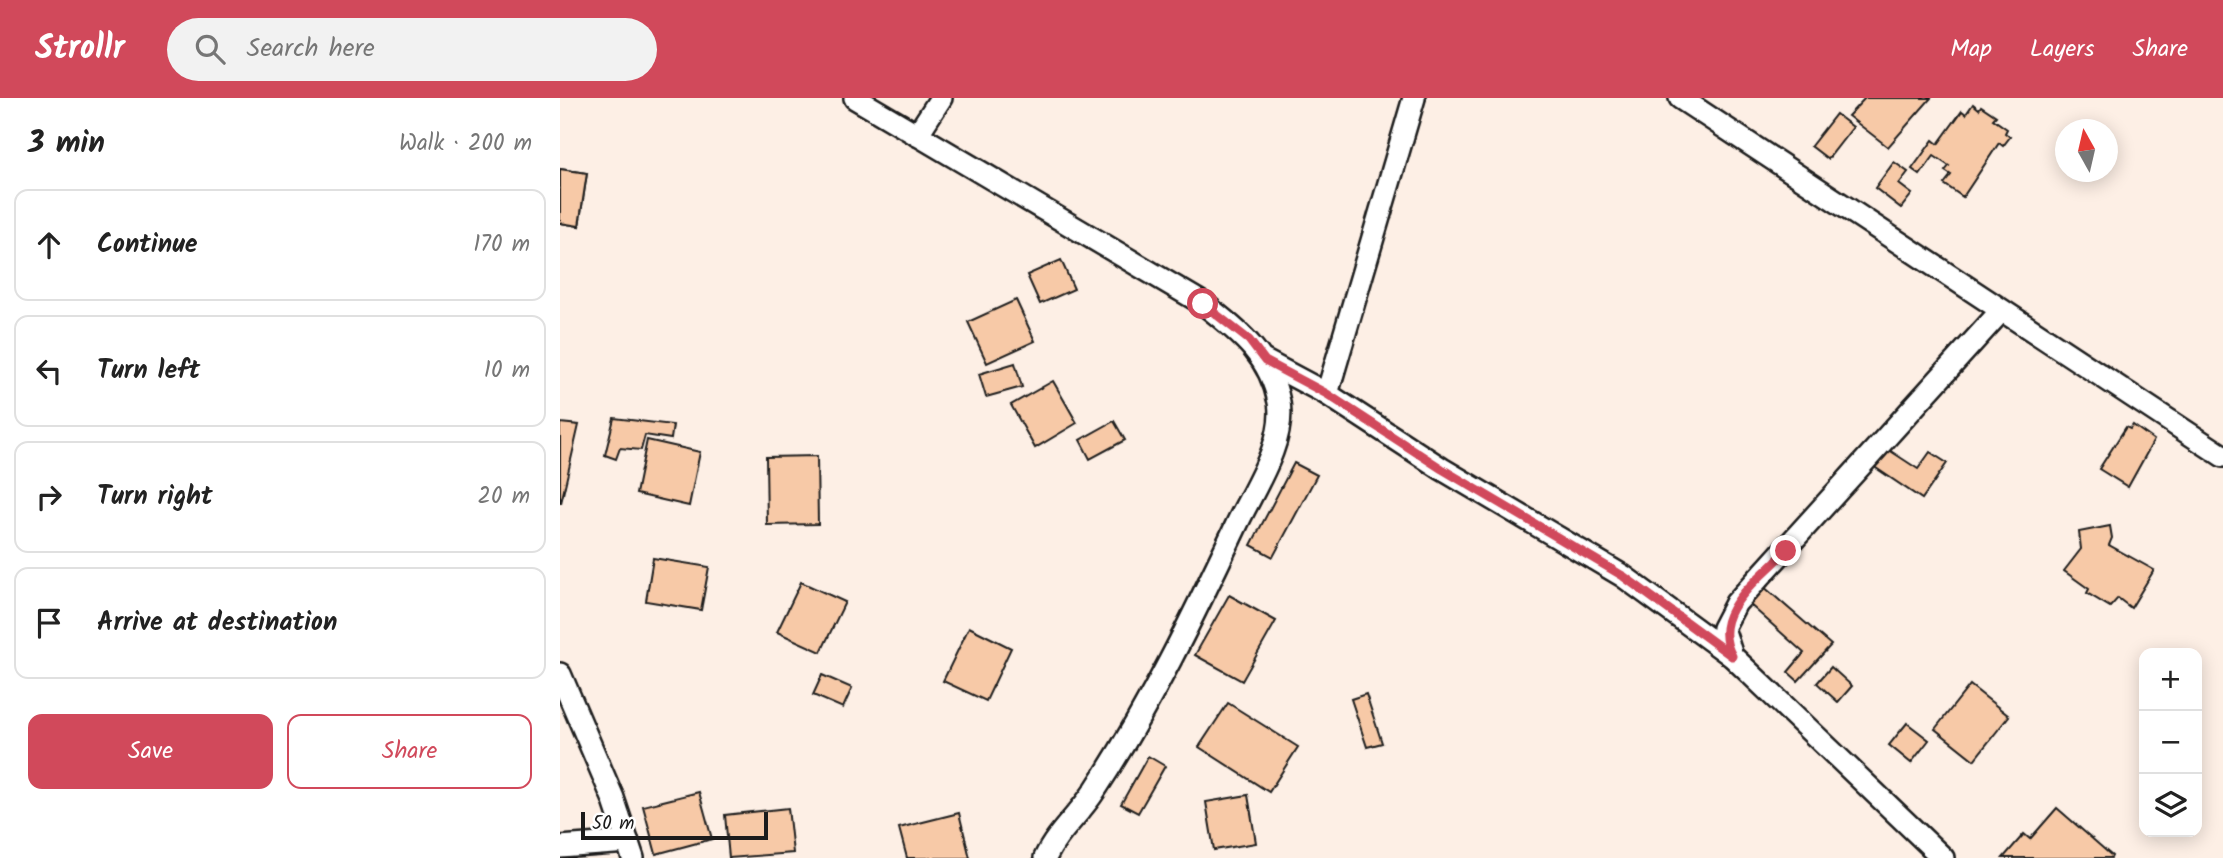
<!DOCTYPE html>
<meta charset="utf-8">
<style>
body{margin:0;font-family:Kalam,sans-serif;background:#f2f2f2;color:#222}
.controls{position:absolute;right:21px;bottom:21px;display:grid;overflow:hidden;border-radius:14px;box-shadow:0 4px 18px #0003}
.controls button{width:63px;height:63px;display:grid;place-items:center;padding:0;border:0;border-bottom:2px solid #e0e0e0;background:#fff;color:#222;font:35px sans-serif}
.compass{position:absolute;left:1495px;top:21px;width:63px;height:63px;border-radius:50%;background:#fff;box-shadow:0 4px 18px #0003;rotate:352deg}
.scale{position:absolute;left:21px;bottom:18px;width:187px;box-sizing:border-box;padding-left:7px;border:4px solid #1c1c1c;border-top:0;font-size:19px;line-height:24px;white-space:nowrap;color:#1c1c1c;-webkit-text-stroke:5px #fff;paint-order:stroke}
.stop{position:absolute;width:21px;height:21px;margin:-16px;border:5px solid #d1495b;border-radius:50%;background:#fff}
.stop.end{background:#d1495b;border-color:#fff;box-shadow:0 2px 7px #0008}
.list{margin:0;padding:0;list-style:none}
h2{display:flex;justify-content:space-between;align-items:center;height:91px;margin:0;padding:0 28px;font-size:30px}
h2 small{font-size:23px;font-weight:400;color:#767676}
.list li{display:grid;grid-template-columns:46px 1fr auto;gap:21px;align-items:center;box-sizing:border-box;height:112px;margin:0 14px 14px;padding:0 14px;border:2px solid #e0e0e0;border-radius:14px}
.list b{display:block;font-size:26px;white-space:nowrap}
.list em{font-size:23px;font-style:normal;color:#767676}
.actions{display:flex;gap:14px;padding:21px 28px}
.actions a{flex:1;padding:16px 0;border:2px solid #d1495b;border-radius:14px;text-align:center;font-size:24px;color:#d1495b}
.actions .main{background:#d1495b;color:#fff}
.icon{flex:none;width:38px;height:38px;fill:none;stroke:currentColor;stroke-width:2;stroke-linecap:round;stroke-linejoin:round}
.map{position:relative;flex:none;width:1663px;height:760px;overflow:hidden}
header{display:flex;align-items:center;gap:42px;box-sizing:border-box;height:98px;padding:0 35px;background:#d1495b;color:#fff}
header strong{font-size:33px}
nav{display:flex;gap:38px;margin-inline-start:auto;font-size:24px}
.search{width:490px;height:63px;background:#f2f2f2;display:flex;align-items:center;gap:18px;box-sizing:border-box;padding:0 24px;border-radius:38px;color:#767676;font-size:26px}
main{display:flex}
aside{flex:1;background:#fff}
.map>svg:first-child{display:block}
.building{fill:#f7c9a7;stroke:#1c1c1c;stroke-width:2}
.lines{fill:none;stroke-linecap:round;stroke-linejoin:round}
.minor-casing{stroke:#1c1c1c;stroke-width:26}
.minor{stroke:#fff;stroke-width:21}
.route{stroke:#d1495b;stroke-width:9}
</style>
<header>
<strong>Strollr</strong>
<div class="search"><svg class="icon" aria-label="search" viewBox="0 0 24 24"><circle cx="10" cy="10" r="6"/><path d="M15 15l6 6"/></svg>Search here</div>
<nav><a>Map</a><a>Layers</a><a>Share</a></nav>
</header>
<main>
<aside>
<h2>3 min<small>Walk · 200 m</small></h2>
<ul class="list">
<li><svg class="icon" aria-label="ahead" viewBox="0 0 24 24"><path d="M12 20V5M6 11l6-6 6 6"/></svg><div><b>Continue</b></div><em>170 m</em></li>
<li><svg class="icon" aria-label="left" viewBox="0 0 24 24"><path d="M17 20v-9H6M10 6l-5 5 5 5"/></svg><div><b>Turn left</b></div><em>10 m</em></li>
<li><svg class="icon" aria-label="right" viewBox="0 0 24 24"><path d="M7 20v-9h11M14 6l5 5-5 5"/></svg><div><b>Turn right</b></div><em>20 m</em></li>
<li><svg class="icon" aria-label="arrive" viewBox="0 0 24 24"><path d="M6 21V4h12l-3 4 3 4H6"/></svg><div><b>Arrive at destination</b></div></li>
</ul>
<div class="actions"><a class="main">Save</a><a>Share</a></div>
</aside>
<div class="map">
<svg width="1663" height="760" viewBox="0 0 1663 760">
<rect width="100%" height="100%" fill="#fdefe5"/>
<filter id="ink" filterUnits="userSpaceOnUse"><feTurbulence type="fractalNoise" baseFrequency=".0143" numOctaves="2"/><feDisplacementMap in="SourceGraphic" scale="14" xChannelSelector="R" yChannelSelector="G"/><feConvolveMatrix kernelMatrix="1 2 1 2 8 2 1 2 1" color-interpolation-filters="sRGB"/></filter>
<g filter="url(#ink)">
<g class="building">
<polygon points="1305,0 1371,0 1328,49 1288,18"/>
<polygon points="1413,6 1419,11 1421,8 1436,18 1433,21 1447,31 1445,35 1450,39 1443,48 1439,45 1403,99 1384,86 1391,77 1385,73 1389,68 1374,58 1360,77 1352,71 1373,42 1378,46 1402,13 1406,16"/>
<polygon points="1276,16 1293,29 1268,61 1251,48"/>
<polygon points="1334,64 1348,74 1339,86 1352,96 1341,110 1315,90"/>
<polygon points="0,71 27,75 19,128 0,125"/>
<polygon points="0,71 27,75 19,128 0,125"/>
<polygon points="501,162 514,191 480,206 467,177"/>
<polygon points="456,202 475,243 427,265 408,224"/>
<polygon points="455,265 462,289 426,299 419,276"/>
<polygon points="493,283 517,325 475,350 451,307"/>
<polygon points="54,320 113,327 111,341 85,337 81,352 60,350 56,361 45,357"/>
<polygon points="554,323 565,342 530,361 520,342"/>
<polygon points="0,325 19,327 1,405 0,405"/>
<polygon points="1573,327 1594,342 1568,389 1539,371 1566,329 1570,331"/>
<polygon points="87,342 140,354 129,408 76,396"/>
<polygon points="1326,350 1358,371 1370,354 1387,365 1362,401 1313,368"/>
<polygon points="257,358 258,426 207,427 206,359"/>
<polygon points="734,365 757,377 713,459 691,447"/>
<polygon points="1550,428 1552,440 1549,447 1594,472 1571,510 1558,500 1550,509 1527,495 1529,491 1504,473 1521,451 1519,434"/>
<polygon points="93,460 149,469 141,512 86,503"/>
<polygon points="241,484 285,504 261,554 217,534"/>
<polygon points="1203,488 1271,547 1238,583 1228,574 1244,555 1188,505"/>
<polygon points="669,497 716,523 682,583 635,557"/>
<polygon points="409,529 451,550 426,603 383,583"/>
<polygon points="1271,569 1292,588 1278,604 1257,585"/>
<polygon points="262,577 292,590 283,610 253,597"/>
<polygon points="1410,587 1449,618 1414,662 1375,631"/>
<polygon points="806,596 822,645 807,649 791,601"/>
<polygon points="668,605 738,649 709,694 639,649"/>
<polygon points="1347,625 1369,642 1351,665 1329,647"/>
<polygon points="588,658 605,668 578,715 561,706"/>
<polygon points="139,694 152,741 96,756 83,708"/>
<polygon points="688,697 696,745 654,752 646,704"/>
<polygon points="228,710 233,755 169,760 165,717"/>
<polygon points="1497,710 1552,758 1551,760 1443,760 1464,736 1470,741"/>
<polygon points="399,715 410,760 347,760 339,730"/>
</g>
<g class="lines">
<defs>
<g id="minor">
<path d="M 295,0 L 644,206 C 679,234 710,257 719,304 C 726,345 692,393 676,428 C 633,519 590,608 535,692 C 520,716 497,734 485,760"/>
<polyline points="1120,0 1663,358"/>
<polyline points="357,37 381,0"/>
<polyline points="705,263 767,296 882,371 1063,478 1172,558"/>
<polyline points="767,296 854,0"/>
<polyline points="0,576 53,700 73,760"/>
<polyline points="0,749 68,744"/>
<polyline points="1383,760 1172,558 1163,530 1176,505 1441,213"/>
</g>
</defs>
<use href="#minor" class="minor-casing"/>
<use href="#minor" class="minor"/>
</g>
</g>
<g class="lines" filter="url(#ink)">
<path class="route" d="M 643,206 L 689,242 L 705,263 L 767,296 L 882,371 L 1063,478 L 1172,558 C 1148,515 1198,483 1226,453"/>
</g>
</svg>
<div class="controls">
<button>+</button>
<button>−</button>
<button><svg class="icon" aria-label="layers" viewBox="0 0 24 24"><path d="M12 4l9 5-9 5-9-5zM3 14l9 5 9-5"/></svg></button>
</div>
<svg class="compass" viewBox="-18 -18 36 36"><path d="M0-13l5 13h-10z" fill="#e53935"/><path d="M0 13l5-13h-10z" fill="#767676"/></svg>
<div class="scale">50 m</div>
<div class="stop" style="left:643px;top:206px"></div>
<div class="stop end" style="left:1226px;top:453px"></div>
</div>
</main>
